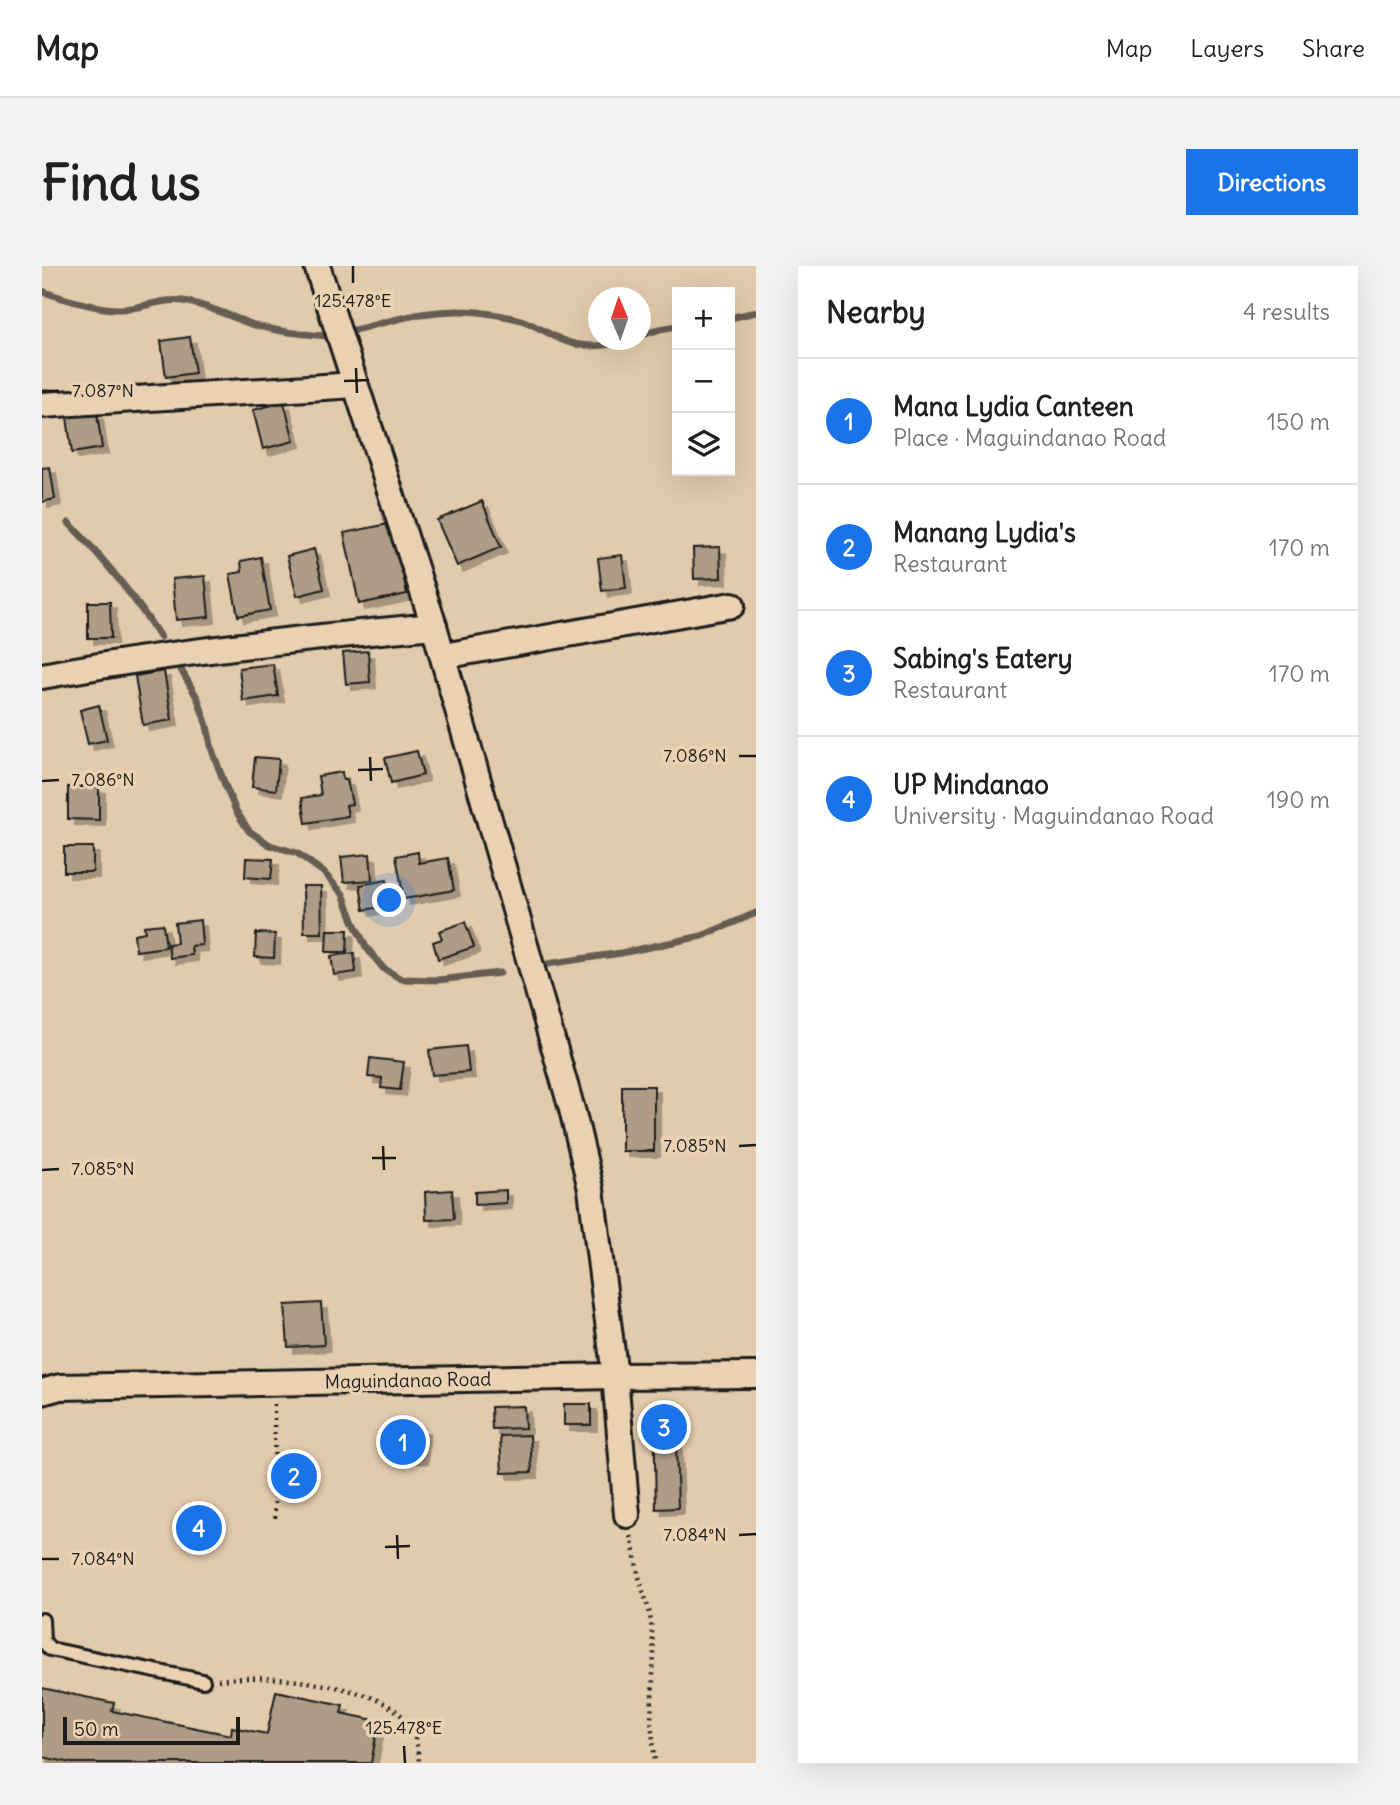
<!DOCTYPE html>
<meta charset="utf-8">
<style>
body{margin:0;font-family:Delius,sans-serif;background:#f2f2f2;color:#202124}
.controls{position:absolute;right:21px;top:21px;display:grid;overflow:hidden;border-radius:0px;box-shadow:0 7px 28px #0002}
.controls button{width:63px;height:63px;display:grid;place-items:center;padding:0;border:0;border-bottom:2px solid #e0e0e0;background:#fff;color:#202124;font:35px sans-serif}
.compass{position:absolute;left:546px;top:21px;width:63px;height:63px;border-radius:50%;background:#fff;box-shadow:0 7px 28px #0002;rotate:358deg}
.scale{position:absolute;left:21px;bottom:18px;width:177px;box-sizing:border-box;padding-left:7px;border:4px solid #1c1c1c;border-top:0;font-size:19px;line-height:24px;white-space:nowrap;color:#1c1c1c;-webkit-text-stroke:5px #ead1b2;paint-order:stroke}
.you{position:absolute;left:348px;top:635px;width:24px;height:24px;margin:-18px;border:5px solid #fff;border-radius:50%;background:#1a73e8;box-shadow:0 0 0 10px #1a73e833}
.badge{display:grid;place-items:center;width:46px;height:46px;border-radius:50%;background:#1a73e8;color:#fff;font-size:23px;font-weight:700}
.pin{position:absolute;translate:-50% -50%;border:4px solid #fff;box-shadow:0 2px 7px #0006}
.list{margin:0;padding:0;list-style:none}
h2{display:flex;justify-content:space-between;align-items:center;height:91px;margin:0;padding:0 28px;font-size:30px}
h2 small{font-size:23px;font-weight:400;color:#757577}
.list li{display:grid;grid-template-columns:46px 1fr auto;gap:21px;align-items:center;box-sizing:border-box;height:126px;padding:0 28px;border-top:2px solid #e0e0e0}
.list b{display:block;font-size:26px;white-space:nowrap}
.list p{margin:0;font-size:23px;white-space:nowrap;color:#757577}
.list em{font-size:23px;font-style:normal;color:#757577}
.icon{flex:none;width:38px;height:38px;fill:none;stroke:currentColor;stroke-width:2;stroke-linecap:round;stroke-linejoin:round}
.map{position:relative;flex:none;width:714px;height:1497px;overflow:hidden;border-radius:0px}
header{display:flex;align-items:center;gap:42px;box-sizing:border-box;height:98px;padding:0 35px;background:#fff;border-bottom:2px solid #e0e0e0}
header strong{font-size:33px}
nav{display:flex;gap:38px;margin-inline-start:auto;font-size:24px}
.intro{display:flex;align-items:center;justify-content:space-between;box-sizing:border-box;height:168px;padding:0 42px}
h1{margin:0;font-size:49px}
.button{padding:18px 32px;border-radius:0px;background:#1a73e8;color:#fff;font-size:24px;font-weight:700}
main{display:flex;gap:42px;padding:0 42px}
aside{flex:1;background:#fff;border-radius:0px;box-shadow:0 7px 28px #0002}
.map>svg:first-child{display:block}
.lines{fill:none;stroke-linecap:round;stroke-linejoin:round}
.stream{stroke:#665d53;stroke-width:7}
.building{fill:#ae9c86;stroke:#1c1c1c;stroke-width:2;filter:url(#shadow)}
.lane-casing{stroke:#1c1c1c;stroke-width:18}
.street-casing{stroke:#1c1c1c;stroke-width:30}
.path{stroke:#1c1c1c;stroke-width:4.5;stroke-dasharray:2 5;stroke-linecap:butt}
.lane{stroke:#ead1b2;stroke-width:12}
.street{stroke:#ead1b2;stroke-width:24}
.ticks{fill:none;stroke:#1c1c1c;stroke-width:2.5}
.labels{text-anchor:middle;dominant-baseline:central;stroke-width:7;stroke-linejoin:round;paint-order:stroke}
.street-label{font-size:19px;fill:#1c1c1c;stroke:#ead1b2}
.ticks-label{font-size:18px;text-anchor:middle;fill:#1c1c1c;stroke:#ead1b2;stroke-width:7;stroke-linejoin:round;paint-order:stroke}
</style>
<header>
<strong>Map</strong>
<nav><a>Map</a><a>Layers</a><a>Share</a></nav>
</header>
<div class="intro"><h1>Find us</h1><a class="button">Directions</a></div>
<main>
<div class="map">
<svg width="714" height="1497" viewBox="0 0 714 1497">
<defs>
<filter id="shadow"><feDropShadow dx="6" dy="6" stdDeviation="0" flood-color="#0004"/></filter>
</defs>
<rect width="100%" height="100%" fill="#e2caac"/>
<filter id="ink" filterUnits="userSpaceOnUse"><feTurbulence type="fractalNoise" baseFrequency=".0143" numOctaves="2"/><feDisplacementMap in="SourceGraphic" scale="14" xChannelSelector="R" yChannelSelector="G"/><feConvolveMatrix kernelMatrix="1 2 1 2 8 2 1 2 1" color-interpolation-filters="sRGB"/></filter>
<g filter="url(#ink)">
<g class="lines">
<g class="stream">
<path d="M 0,25 C 18,32 59,44 78,43 C 99,43 120,32 141,35 C 166,39 189,51 212,59 C 236,66 261,68 286,70"/>
<polyline points="688,52 714,46"/>
<path d="M 309,65 C 353,54 390,41 436,46 C 450,48 466,50 479,54 C 493,59 505,67 518,73 C 539,83 565,81 587,74"/>
<polyline points="598,70 618,63 635,60"/>
<path d="M 27,257 C 61,292 92,330 118,371"/>
<polyline points="138,402 156,433 165,460 170,484 183,519 194,545 207,565 228,579 255,587 281,606 301,628 312,657 324,681 341,702 359,713 396,714 458,707"/>
<polyline points="505,698 579,687 660,670 714,647"/>
</g>
</g>
<g class="building">
<polygon points="148,71 153,107 124,111 119,75"/>
<polygon points="242,136 252,175 221,183 211,144"/>
<polygon points="55,147 60,182 30,187 25,151"/>
<polygon points="8,201 13,233 0,236 0,202"/>
<polygon points="440,235 459,281 415,300 395,254"/>
<polygon points="351,257 365,328 317,338 302,267"/>
<polygon points="678,281 679,312 652,313 651,282"/>
<polygon points="272,283 282,323 255,330 245,290"/>
<polygon points="580,289 584,322 560,325 556,292"/>
<polygon points="219,291 228,344 196,350 188,308 200,306 199,295"/>
<polygon points="163,310 167,351 134,354 130,313"/>
<polygon points="46,336 68,336 69,372 46,372"/>
<polygon points="326,385 328,416 304,418 301,387"/>
<polygon points="231,398 236,430 201,435 197,402"/>
<polygon points="122,405 130,454 101,459 93,410"/>
<polygon points="57,439 65,474 46,478 38,444"/>
<polygon points="375,485 381,509 349,517 343,492"/>
<polygon points="213,491 237,493 234,524 210,521"/>
<polygon points="300,506 301,514 305,514 310,538 304,539 306,550 264,557 260,532 279,529 276,510"/>
<polygon points="26,521 57,521 57,554 26,553"/>
<rect x="22" y="581" width="29" height="25"/>
<polygon points="376,586 377,597 406,592 412,624 362,633 354,590"/>
<polygon points="328,588 330,614 302,616 299,591"/>
<polygon points="204,592 231,593 229,613 203,611"/>
<polygon points="345,614 349,639 322,644 318,619"/>
<polygon points="261,620 279,620 280,667 262,667"/>
<polygon points="158,654 160,679 149,680 150,689 128,692 126,678 135,677 133,657"/>
<polygon points="423,656 432,681 396,693 391,676 400,673 397,665"/>
<polygon points="121,658 124,681 94,685 92,668 103,666 102,660"/>
<polygon points="285,664 306,664 305,686 284,686"/>
<polygon points="214,667 233,668 232,692 213,691"/>
<polygon points="312,687 314,706 292,709 289,690"/>
<polygon points="424,780 427,806 390,809 387,784"/>
<polygon points="328,792 362,796 358,824 339,822 340,812 326,811"/>
<rect x="580" y="820" width="32" height="65"/>
<polygon points="410,924 412,953 384,954 383,926"/>
<polygon points="464,924 464,937 433,939 433,926"/>
<polygon points="279,1037 282,1079 246,1081 243,1039"/>
<rect x="522" y="1138" width="27" height="21"/>
<polygon points="482,1140 483,1162 450,1163 449,1141"/>
<polygon points="633,1146 636,1242 614,1243 612,1147"/>
<polygon points="342,1161 381,1162 380,1192 341,1190"/>
<polygon points="488,1169 490,1206 460,1207 458,1170"/>
<polygon points="0,1422 72,1437 70,1445 189,1469 190,1461 225,1468 234,1425 301,1439 299,1447 337,1455 329,1497 30,1497 0,1491"/>
</g>
<g class="lines">
<defs>
<polyline id="lane" points="0,1354 1,1375 8,1383 161,1415"/>
<g id="street">
<polyline points="275,0 392,360 531,847 549,923 573,1110 585,1249"/>
<polyline points="0,139 313,119"/>
<polyline points="401,390 690,339"/>
<path d="M 0,410 C 130,386 261,372 392,360"/>
<polyline points="0,1126 18,1121 573,1110 714,1109"/>
</g>
</defs>
<use href="#lane" class="lane-casing"/>
<use href="#street" class="street-casing"/>
<g class="path">
<polyline points="232,1138 233,1252"/>
<polyline points="589,1270 597,1311 608,1348 612,1386 609,1454 613,1497"/>
<path d="M 176,1414 C 190,1413 205,1411 219,1412 C 259,1414 341,1422 365,1456 C 374,1468 376,1483 377,1497"/>
</g>
<use href="#lane" class="lane"/>
<use href="#street" class="street"/>
</g>
</g>
<path class="ticks" d="M 311,0 L 311,17M 314,102 L 315,127M 302,115 L 327,114M 0,125 L 17,125M 697,490 L 714,490M 328,491 L 329,515M 316,504 L 341,503M 0,515 L 17,514M 341,880 L 342,904M 697,880 L 714,879M 330,892 L 354,892M 0,904 L 17,903M 355,1269 L 356,1293M 697,1269 L 714,1268M 343,1281 L 368,1280M 0,1293 L 17,1293M 362,1480 L 363,1497"/>
<g class="labels">
<g class="street-label">
<text transform="translate(366 1114) rotate(-1)">Maguindanao Road</text>
</g>
</g>
<g class="ticks-label">
<text x="311" y="41">125.478°E</text>
<text x="61" y="131">7.087°N</text>
<text x="653" y="496">7.086°N</text>
<text x="61" y="520">7.086°N</text>
<text x="653" y="886">7.085°N</text>
<text x="61" y="909">7.085°N</text>
<text x="653" y="1275">7.084°N</text>
<text x="61" y="1299">7.084°N</text>
<text x="362" y="1468">125.478°E</text>
</g>
</svg>
<div class="controls">
<button>+</button>
<button>−</button>
<button><svg class="icon" aria-label="layers" viewBox="0 0 24 24"><path d="M12 4l9 5-9 5-9-5zM3 14l9 5 9-5"/></svg></button>
</div>
<svg class="compass" viewBox="-18 -18 36 36"><path d="M0-13l5 13h-10z" fill="#e53935"/><path d="M0 13l5-13h-10z" fill="#757577"/></svg>
<div class="scale">50 m</div>
<div class="you"></div>
<div class="pin badge" style="left:361px;top:1176px">1</div>
<div class="pin badge" style="left:252px;top:1210px">2</div>
<div class="pin badge" style="left:622px;top:1161px">3</div>
<div class="pin badge" style="left:157px;top:1262px">4</div>
</div>
<aside>
<h2>Nearby<small>4 results</small></h2>
<ul class="list">
<li><span class="badge">1</span><div><b>Mana Lydia Canteen</b><p>Place · Maguindanao Road</p></div><em>150 m</em></li>
<li><span class="badge">2</span><div><b>Manang Lydia's</b><p>Restaurant</p></div><em>170 m</em></li>
<li><span class="badge">3</span><div><b>Sabing's Eatery</b><p>Restaurant</p></div><em>170 m</em></li>
<li><span class="badge">4</span><div><b>UP Mindanao</b><p>University · Maguindanao Road</p></div><em>190 m</em></li>
</ul>
</aside>
</main>
